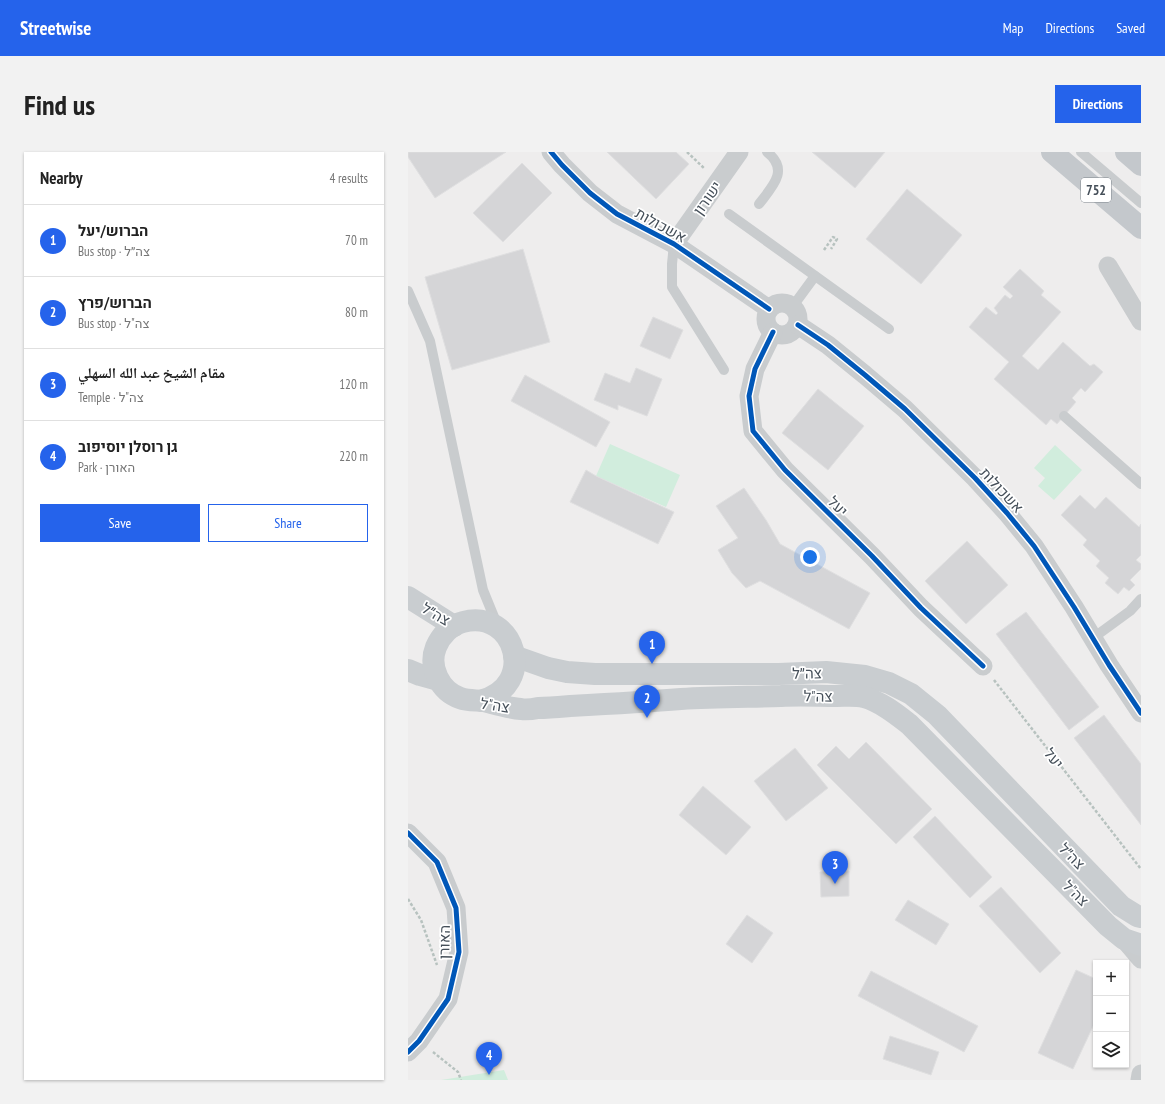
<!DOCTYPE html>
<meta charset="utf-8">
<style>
body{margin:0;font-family:"PT Sans Narrow","Noto Naskh Arabic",Heebo,sans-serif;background:#f2f2f2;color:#222}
.controls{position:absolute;right:12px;bottom:12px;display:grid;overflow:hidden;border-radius:0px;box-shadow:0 1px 3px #0004}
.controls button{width:36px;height:36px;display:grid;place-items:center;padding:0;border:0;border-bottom:1px solid #e0e0e0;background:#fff;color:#222;font:20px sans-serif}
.you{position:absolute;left:402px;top:405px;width:14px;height:14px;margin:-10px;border:3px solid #fff;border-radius:50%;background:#1a73e8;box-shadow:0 0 0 6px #1a73e833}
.badge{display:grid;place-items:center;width:26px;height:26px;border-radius:50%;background:#2563eb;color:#fff;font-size:13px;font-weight:700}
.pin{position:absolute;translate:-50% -33px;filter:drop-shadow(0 1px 2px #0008)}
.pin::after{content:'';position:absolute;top:21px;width:14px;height:12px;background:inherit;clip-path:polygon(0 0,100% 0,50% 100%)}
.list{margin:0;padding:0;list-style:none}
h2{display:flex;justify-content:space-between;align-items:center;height:52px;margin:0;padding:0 16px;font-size:17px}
h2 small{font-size:13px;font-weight:400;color:#767676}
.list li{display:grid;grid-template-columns:26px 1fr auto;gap:12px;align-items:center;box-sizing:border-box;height:72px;padding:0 16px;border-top:1px solid #e0e0e0}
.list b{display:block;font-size:15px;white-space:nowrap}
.list p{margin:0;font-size:13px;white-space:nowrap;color:#767676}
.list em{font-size:13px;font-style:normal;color:#767676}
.actions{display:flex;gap:8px;padding:12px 16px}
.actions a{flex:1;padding:9px 0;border:1px solid #2563eb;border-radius:0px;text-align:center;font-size:14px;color:#2563eb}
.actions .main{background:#2563eb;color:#fff}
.icon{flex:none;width:22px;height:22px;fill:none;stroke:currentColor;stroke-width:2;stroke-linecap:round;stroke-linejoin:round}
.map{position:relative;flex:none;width:733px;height:928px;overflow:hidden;border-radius:0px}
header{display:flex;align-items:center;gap:24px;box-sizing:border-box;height:56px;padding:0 20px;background:#2563eb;color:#fff}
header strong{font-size:19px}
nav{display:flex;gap:22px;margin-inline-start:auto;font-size:14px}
.intro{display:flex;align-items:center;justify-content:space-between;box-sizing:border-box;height:96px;padding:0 24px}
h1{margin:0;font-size:28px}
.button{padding:10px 18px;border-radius:0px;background:#2563eb;color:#fff;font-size:14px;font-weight:700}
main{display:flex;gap:24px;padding:0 24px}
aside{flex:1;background:#fff;border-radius:0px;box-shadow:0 1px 3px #0004}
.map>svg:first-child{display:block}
.green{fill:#d1eddd}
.building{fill:#d5d5d7;stroke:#dfdfe0}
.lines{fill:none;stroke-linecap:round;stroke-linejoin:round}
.path{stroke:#b7c2bf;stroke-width:2.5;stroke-dasharray:3 2;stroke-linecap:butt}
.service{stroke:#c9ccce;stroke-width:10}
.minor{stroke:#c9ccce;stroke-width:19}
.secondary{stroke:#c9cdd0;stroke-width:22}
.primary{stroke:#c4c8cc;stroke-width:22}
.cycleway-casing{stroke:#fff;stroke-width:8}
.cycleway{stroke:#0057b8;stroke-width:5}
.labels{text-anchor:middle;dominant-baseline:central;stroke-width:3.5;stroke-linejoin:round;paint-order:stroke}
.shield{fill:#fff;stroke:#7d848b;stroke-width:1}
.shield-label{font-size:14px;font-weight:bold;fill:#454f59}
.street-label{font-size:15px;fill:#454f59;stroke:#fff}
</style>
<header>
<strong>Streetwise</strong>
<nav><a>Map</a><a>Directions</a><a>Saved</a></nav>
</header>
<div class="intro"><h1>Find us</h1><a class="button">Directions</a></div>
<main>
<aside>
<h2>Nearby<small>4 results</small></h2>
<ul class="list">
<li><span class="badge">1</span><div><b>הברוש/יעל</b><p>Bus stop · צה״ל</p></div><em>70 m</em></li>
<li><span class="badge">2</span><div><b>הברוש/פרץ</b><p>Bus stop · צה&quot;ל</p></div><em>80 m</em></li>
<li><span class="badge">3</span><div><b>مقام الشيخ عبد الله السهلي</b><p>Temple · צה&quot;ל</p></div><em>120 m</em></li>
<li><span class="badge">4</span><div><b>גן רוסלן יוסיפוב</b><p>Park · האורן</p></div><em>220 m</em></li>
</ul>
<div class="actions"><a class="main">Save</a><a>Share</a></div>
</aside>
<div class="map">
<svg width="733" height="928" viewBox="0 0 733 928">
<rect width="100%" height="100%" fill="#eeeded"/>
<g class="green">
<polygon points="202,292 272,323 258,355 188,324"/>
<polygon points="647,293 674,318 646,348 630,334 637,326 626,316"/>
<polygon points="96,918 100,928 33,928"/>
</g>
<g class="building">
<polygon points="0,0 98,0 27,46 0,5"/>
<polygon points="199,0 268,0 281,12 248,47"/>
<polygon points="404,0 477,0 447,36"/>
<polygon points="114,11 144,41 95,90 65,61"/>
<polygon points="499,37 554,83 513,132 458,87"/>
<polygon points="115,97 142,190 44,218 17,125"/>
<polygon points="612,117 636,139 633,143 653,160 614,204 630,218 655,190 682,214 686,212 695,220 677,240 673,236 664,246 668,250 649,272 643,267 638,273 586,227 601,210 561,175 578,155 588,163 590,161 586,156 597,143 602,147 605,144 595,135"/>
<polygon points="245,165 275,178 262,207 232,194"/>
<polygon points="228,216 254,227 239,264 210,253 210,258 186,248 197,221 222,231"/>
<polygon points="117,223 202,270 188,295 103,249"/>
<polygon points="410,237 456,274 420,318 374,281"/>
<polygon points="178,318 188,324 266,360 250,392 162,350"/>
<polygon points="336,336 358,368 372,392 462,441 441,477 352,429 338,436 324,421 310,398 330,386 308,354"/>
<polygon points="672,343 687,357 698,345 731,375 733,372 733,403 728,408 733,412 733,417 722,428 727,433 721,439 716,435 710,442 697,431 701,426 688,414 692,409 675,393 679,388 653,363"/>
<polygon points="559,389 600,433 558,472 517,429"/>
<polygon points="618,460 691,555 661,578 588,482"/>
<polygon points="696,563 733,612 733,673 666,586"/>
<polygon points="458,590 524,657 488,692 409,613 428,594 441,607"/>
<polygon points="387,596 420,636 378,669 346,629"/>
<polygon points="295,634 343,675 318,703 271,663"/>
<polygon points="527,664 584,725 562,746 505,685"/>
<polygon points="441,719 441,744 413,745 412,720"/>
<polygon points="593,735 653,801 632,821 571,754"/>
<polygon points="500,748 541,772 528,793 487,768"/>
<polygon points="339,763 365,781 344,811 318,792"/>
<polygon points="668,818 688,827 688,868 665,917 630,901"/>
<polygon points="463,819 570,874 556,900 450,844"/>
<polygon points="482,884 531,900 523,923 475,907"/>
</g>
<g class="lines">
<g class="path">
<polyline points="279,0 297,17"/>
<polyline points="416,98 425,85 429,87 423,97"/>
<polyline points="586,528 733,717"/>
<polyline points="0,747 13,768 29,813"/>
<polyline points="25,900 50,920 53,928"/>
</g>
<g class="service">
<polyline points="673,0 733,51"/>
<path d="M 351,52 C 364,35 382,18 359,0"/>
<polyline points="321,62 481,177"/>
<polyline points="266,92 264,112 264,135 316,218"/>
<polyline points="0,139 22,189 75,438 86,465 91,473"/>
<polyline points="385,154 407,124"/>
<polyline points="656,264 733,332"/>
<polyline points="685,486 722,459 733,447"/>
</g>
<g class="minor">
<polyline points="143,0 154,13 182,41 209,62 266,92 361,157"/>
<polyline points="266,92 331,0"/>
<polyline points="700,114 733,169"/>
<circle cx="374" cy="167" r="16"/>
<polyline points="390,173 420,193 457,223 497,257 567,326 599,361 626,394 666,455 701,513 733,561"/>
<polyline points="365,180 347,217 341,244 345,279 377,318 464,404 513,456 575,514"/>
<polyline points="0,681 29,710 48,756 51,800 40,847 11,889 0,900"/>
<polyline points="716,787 733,807"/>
<polyline points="732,928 733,922"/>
</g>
<g class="secondary">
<polyline points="0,445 46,474"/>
<polyline points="106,504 140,516 159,520 187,522 371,522 418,520 457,524 481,531 503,542 529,563 713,754 729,764 733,765"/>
<polyline points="0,518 12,523 30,528"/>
<path d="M 72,549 C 131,534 107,456 55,470 C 43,473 33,483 28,495 C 20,515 32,539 52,546 C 60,549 68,548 76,549 C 88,552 101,556 113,557 C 119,558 125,557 130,556 C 141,556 151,555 162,554 C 199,552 236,550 273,547 C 306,545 340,545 373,544 C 392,543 410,544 429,544 C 438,544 448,543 456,545 C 473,550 488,562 501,572 L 700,774 L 716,787 L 733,793"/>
</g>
<g class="primary">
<polyline points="644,0 733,76"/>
<polyline points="718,0 733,13"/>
</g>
<defs>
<g id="cycleway">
<polyline points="143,0 154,13 182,41 209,62 266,92 361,157"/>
<polyline points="390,173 420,193 457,223 497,257 567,326 599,361 626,394 666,455 701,513 733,561"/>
<polyline points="365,180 347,217 341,244 345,279 377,318 464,404 513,456 575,514"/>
<polyline points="0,681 29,710 48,756 51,800 40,847 11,889 0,900"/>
</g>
</defs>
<use href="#cycleway" class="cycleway-casing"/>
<use href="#cycleway" class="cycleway"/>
</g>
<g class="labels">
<rect class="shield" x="673" y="26" width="30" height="24" rx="3"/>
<g class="shield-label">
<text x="688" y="38">752</text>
</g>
<g class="street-label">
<text transform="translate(299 46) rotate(-55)">ישורון</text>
<text transform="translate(253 73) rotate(29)">אשכולות</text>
<text transform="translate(594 338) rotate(47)">אשכולות</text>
<text transform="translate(430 354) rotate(45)">יעל</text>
<text transform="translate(28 462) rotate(30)">צה״ל</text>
<text transform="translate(399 521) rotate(-1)">צה״ל</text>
<text transform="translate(410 544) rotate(1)">צה"ל</text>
<text transform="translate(87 553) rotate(9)">צה"ל</text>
<text transform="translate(646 606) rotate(52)">יעל</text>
<text transform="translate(664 704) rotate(46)">צה״ל</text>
<text transform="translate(668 741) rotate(45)">צה"ל</text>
<text transform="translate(36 790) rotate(-89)">האורן</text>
</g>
</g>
</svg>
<div class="controls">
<button>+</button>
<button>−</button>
<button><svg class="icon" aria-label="layers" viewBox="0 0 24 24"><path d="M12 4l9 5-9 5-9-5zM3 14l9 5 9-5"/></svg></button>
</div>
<div class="you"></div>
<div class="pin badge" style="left:244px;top:512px">1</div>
<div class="pin badge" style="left:239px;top:566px">2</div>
<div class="pin badge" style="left:427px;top:732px">3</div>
<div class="pin badge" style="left:81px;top:923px">4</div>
</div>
</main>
